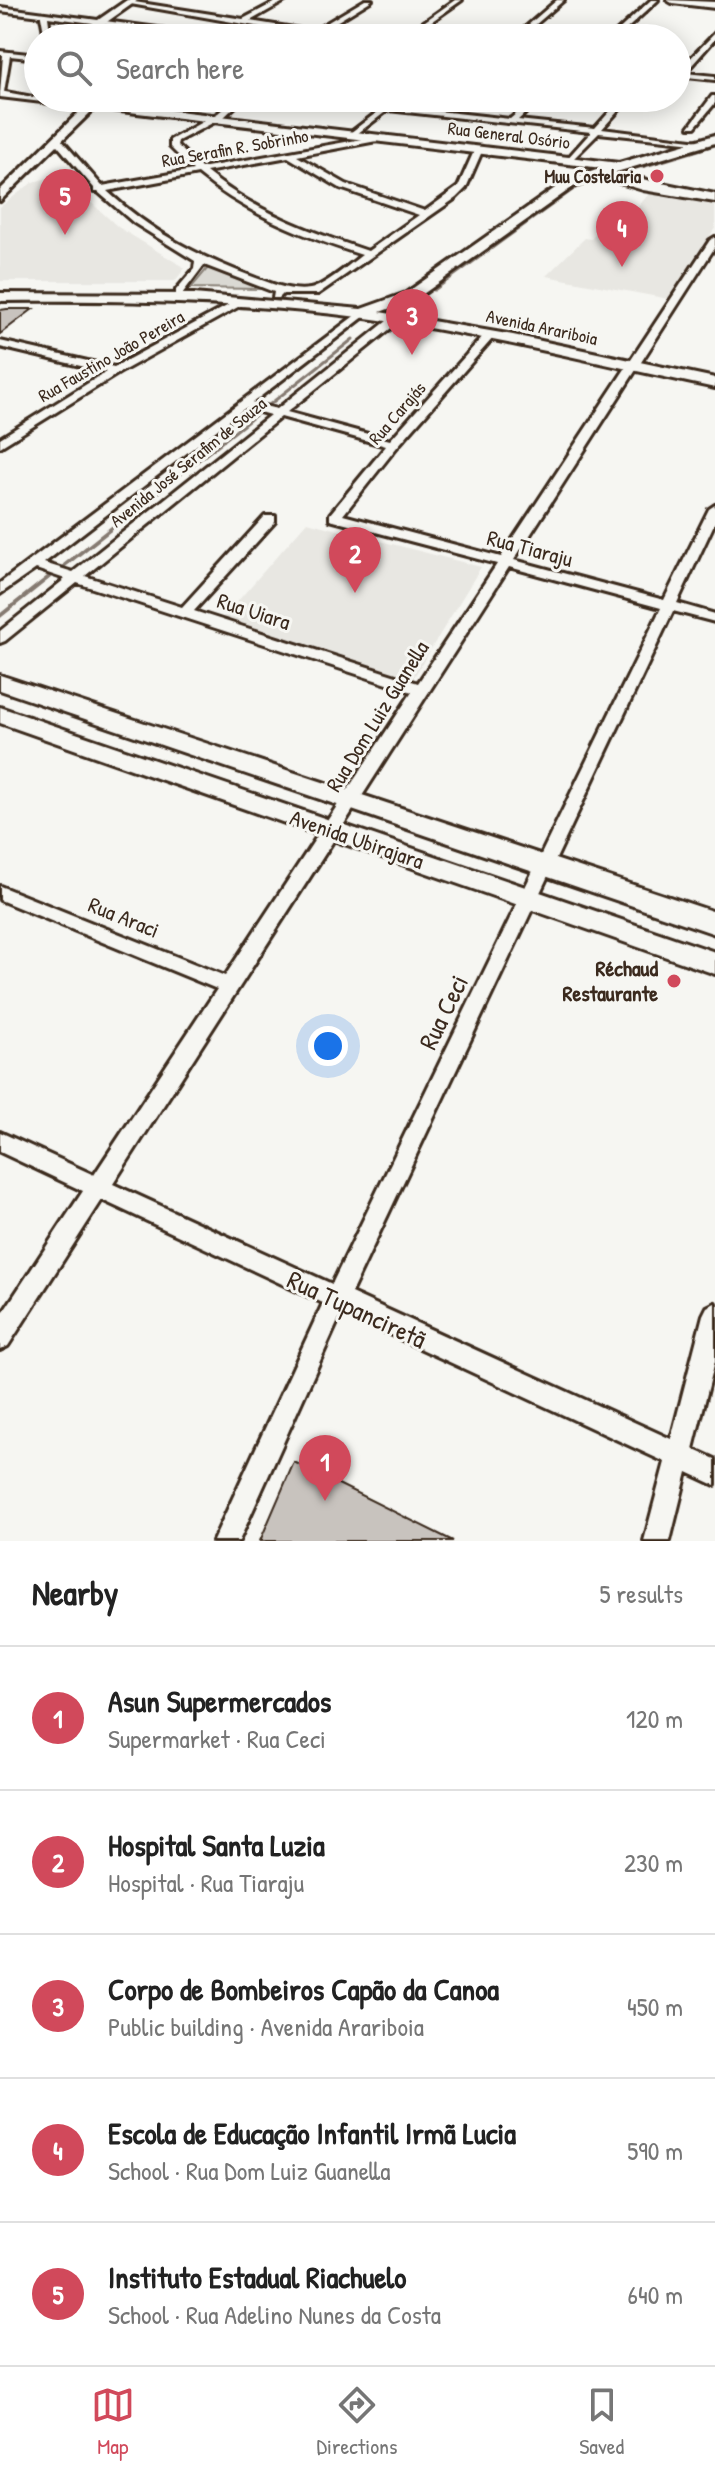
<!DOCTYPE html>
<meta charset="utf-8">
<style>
body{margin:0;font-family:"Patrick Hand",sans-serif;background:#f2f2f2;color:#222}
.you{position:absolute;left:328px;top:1046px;width:28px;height:28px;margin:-20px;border:6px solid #fff;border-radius:50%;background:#1a73e8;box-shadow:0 0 0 12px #1a73e833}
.badge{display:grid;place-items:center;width:52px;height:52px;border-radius:50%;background:#d1495b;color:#fff;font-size:26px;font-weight:700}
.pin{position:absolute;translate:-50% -66px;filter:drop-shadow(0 2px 4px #0008)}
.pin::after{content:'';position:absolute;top:42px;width:28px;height:24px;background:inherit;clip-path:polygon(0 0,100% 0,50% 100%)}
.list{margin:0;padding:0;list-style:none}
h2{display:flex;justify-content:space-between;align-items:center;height:104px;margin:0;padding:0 32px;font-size:34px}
h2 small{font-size:26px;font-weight:400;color:#767676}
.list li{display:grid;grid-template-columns:52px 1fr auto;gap:24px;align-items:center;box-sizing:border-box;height:144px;padding:0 32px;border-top:2px solid #e0e0e0}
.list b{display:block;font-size:30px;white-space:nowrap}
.list p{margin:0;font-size:26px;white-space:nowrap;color:#767676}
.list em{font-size:26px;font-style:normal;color:#767676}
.icon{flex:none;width:44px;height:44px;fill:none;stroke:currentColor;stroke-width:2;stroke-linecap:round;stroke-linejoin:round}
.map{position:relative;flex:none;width:715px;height:1541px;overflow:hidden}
.search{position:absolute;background:#fff;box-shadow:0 4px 20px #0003;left:24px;right:24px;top:24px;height:88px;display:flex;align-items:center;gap:20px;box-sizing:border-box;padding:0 28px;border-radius:44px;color:#767676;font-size:30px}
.sheet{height:824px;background:#fff}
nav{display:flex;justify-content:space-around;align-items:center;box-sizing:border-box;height:112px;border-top:2px solid #e0e0e0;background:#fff;font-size:22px;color:#767676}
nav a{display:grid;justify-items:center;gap:4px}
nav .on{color:#d1495b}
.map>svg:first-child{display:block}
.built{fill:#e8e7e2}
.green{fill:#dad9d3;stroke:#8a8278;stroke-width:2}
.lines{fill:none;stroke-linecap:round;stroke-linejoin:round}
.stream-far1{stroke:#857a71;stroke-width:3}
.stream{stroke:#857a71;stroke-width:4}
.building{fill:#c8c3be;stroke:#3b2a1e;stroke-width:2}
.street-casing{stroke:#3b2a1e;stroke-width:6}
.secondary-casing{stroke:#3b2a1e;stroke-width:6}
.street{fill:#f6f6f2;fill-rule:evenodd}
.secondary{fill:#f6f6f2;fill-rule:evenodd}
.poi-dot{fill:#d1495b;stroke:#f6f6f2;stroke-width:3}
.labels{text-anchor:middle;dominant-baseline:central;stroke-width:6;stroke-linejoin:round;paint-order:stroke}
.far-street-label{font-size:18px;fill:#3b2a1e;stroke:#f6f6f2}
.far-poi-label{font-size:18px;font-weight:bold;fill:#3b2a1e;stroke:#f6f6f2;text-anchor:end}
.street-label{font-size:22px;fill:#3b2a1e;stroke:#f6f6f2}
.poi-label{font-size:22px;font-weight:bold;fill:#3b2a1e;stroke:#f6f6f2;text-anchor:end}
.near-street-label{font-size:26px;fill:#3b2a1e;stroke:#f6f6f2}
</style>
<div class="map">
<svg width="715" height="1541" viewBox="0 0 715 1541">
<rect width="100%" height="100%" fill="#f6f6f2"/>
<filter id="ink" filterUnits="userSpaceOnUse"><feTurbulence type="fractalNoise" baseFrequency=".0125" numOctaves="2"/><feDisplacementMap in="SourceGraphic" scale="16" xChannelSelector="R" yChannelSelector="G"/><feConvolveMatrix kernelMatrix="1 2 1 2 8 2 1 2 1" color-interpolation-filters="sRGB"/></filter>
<g filter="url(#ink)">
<g class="built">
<polygon points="52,177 72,185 118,227 185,268 175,281 0,281 0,207 33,182"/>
<polygon points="652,190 715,200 715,228 669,299 546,276 585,238 591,239 617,210 633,213"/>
<polygon points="307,522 481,567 412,680 222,619"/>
</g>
<polygon class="green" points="214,268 260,286 261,289 191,288 207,269"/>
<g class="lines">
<g class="stream-far1">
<polyline points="642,167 715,145"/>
<polyline points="434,290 575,188 600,179"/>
<polyline points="269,405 353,339"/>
<polyline points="144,503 257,414"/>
</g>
<g class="stream">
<polyline points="65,565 146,501"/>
<polyline points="0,616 49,577"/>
</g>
</g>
<g class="building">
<polygon points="7,309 33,309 0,334 0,310"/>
<polygon points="294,1462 453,1541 260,1541"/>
</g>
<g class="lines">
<defs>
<g id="street">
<polygon points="279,0 287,0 250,21 313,31 365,0 372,0 320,32 350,38 312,36 125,3 128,1 243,19"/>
<polygon points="455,0 462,0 408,38 401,38"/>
<polygon points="557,0 564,0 520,38 513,38"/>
<polygon points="651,0 658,0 617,38 610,38"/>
<polygon points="0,7 218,36 221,38 203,38 48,17 51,38 45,38 41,16 0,11"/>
<polygon points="715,33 715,39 685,73 715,76 715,80 677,76 677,72"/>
<polygon points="0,51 38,55 38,59 10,56 4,92 0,94 3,55 0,55"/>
<polygon points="712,96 715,96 715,103 695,127 689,127"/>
<path d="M 236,98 L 244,98 L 224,117 L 178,141 L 177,145 L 201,168 L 379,136 L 382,140 L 297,156 L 346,184 L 425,211 L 458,187 L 475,149 L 479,147 L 483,149 L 466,188 L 456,198 L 318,294 L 283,294 L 279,298 L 273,298 L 274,292 L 204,265 L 182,294 L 176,294 L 176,290 L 194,269 L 195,261 L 134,223 L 98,192 L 94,192 L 94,188 L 52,139 L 59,137 L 102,186 L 193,170 L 170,147 L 170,140 L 218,113 ZM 288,157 L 340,188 L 419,215 L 368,251 C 310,232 254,211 206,172 ZM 198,174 C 246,214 303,236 362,255 C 350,264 323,287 310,289 C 290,292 274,284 256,278 C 199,257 151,232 107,191 Z"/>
<polygon points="289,98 385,106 390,103 393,106 510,119 534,98 542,98 518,120 595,128 622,98 630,98 602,129 708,142 704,144 599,133 570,162 566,160 591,132 388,110 353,137 350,133 380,110"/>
<path d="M 715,237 L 715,247 L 514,560 L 664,600 L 709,509 L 715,505 L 715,522 L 677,603 L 715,614 L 715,622 L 673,611 L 351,1293 L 671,1439 L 703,1315 L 707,1307 L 715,1303 L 715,1361 L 693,1449 L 715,1459 L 715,1485 L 687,1472 L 670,1541 L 644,1541 L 665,1462 L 342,1312 L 239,1541 L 213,1541 L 323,1303 L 102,1200 L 8,1346 L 0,1350 L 0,1317 L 83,1191 L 0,1152 L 0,1132 L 94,1175 L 217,989 L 0,900 L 0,886 L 225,976 L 412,692 L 77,583 L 5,641 L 0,643 L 0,631 L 65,579 L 36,569 L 0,594 L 0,583 L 361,311 L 366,314 L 365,316 L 252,403 L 277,409 L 387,321 L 406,318 L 406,322 L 395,325 L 287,412 L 390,440 L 485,334 L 493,334 L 493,338 L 397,447 L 343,515 L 501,557 L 710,240 ZM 245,408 L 270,415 L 73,572 L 44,563 ZM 281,417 L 386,446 L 330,514 L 330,520 L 497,564 L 418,683 L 194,611 L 275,522 L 275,516 L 265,516 L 182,607 L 85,576 ZM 509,567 L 661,608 L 332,1284 L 113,1184 Z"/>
<polygon points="238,300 247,302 119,373 0,447 0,438 106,372 0,347 0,341 114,367"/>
</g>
<g id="secondary">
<polygon points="127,0 138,0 84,38 72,38"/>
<polygon points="667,0 715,2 715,8 672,3"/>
<path d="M 0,91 L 38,98 L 90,101 L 104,98 L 101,102 L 619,163 L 715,135 L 715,143 L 613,173 L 715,194 L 715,202 L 643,190 L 600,177 L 573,187 L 416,299 L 380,312 L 513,335 L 715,378 L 715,388 C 596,363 478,333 358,317 C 239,302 120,300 0,301 L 0,293 L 194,294 L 361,309 L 406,293 L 565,181 L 602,168 L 95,108 L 0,201 L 0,190 L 84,107 L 0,97 Z"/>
<polygon points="0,675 715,912 715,934 0,690"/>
<polygon points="0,707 715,952 715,974 0,723"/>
</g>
</defs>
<use href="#street" class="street-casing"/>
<use href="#secondary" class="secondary-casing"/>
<use href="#street" class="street"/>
<use href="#secondary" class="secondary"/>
</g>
</g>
<g class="poi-dot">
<circle cx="657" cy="176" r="8"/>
<circle cx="674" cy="981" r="8"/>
</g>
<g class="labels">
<g class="far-street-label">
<text transform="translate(509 135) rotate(7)">Rua General Osório</text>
<text transform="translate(235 148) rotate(-10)">Rua Serafin R. Sobrinho</text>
<text transform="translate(542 327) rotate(12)">Avenida Arariboia</text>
<text transform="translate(111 356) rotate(-30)">Rua Faustino João Pereira</text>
<text transform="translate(397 413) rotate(-49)">Rua Carajás</text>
<text transform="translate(188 462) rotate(-39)">Avenida José Serafim de Souza</text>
</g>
<g class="far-poi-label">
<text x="641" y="176">Muu Costelaria</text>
</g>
<g class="street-label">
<text transform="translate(530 548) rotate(15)">Rua Tiaraju</text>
<text transform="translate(254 611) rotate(18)">Rua Uiara</text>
<text transform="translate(377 716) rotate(-58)">Rua Dom Luiz Guanella</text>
<text transform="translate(357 839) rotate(19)">Avenida Ubirajara</text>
<text transform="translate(124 917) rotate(22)">Rua Araci</text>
</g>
<g class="poi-label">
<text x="658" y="968">Réchaud<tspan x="658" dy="25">Restaurante</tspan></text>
</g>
<g class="near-street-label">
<text transform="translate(443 1012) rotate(-64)">Rua Ceci</text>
<text transform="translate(357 1309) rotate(25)">Rua Tupanciretã</text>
</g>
</g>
</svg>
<div class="you"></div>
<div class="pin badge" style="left:325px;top:1501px">1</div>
<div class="pin badge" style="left:355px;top:593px">2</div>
<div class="pin badge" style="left:412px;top:355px">3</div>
<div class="pin badge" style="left:622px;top:267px">4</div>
<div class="pin badge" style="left:65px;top:235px">5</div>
<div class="search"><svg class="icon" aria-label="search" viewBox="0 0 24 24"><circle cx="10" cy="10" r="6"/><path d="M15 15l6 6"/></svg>Search here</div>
</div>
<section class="sheet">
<h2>Nearby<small>5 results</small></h2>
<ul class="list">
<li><span class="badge">1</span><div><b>Asun Supermercados</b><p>Supermarket · Rua Ceci</p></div><em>120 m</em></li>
<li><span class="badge">2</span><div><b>Hospital Santa Luzia</b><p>Hospital · Rua Tiaraju</p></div><em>230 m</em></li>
<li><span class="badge">3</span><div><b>Corpo de Bombeiros Capão da Canoa</b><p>Public building · Avenida Arariboia</p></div><em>450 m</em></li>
<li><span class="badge">4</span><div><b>Escola de Educação Infantil Irmã Lucia</b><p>School · Rua Dom Luiz Guanella</p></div><em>590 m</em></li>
<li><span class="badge">5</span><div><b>Instituto Estadual Riachuelo</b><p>School · Rua Adelino Nunes da Costa</p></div><em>640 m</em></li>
</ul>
</section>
<nav>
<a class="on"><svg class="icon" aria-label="map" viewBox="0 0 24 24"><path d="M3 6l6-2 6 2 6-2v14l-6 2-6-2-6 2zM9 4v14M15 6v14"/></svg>Map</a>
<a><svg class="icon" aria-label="directions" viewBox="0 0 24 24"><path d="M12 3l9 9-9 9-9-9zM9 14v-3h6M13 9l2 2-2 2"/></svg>Directions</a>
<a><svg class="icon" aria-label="saved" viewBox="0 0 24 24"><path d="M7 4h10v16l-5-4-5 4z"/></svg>Saved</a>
</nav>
